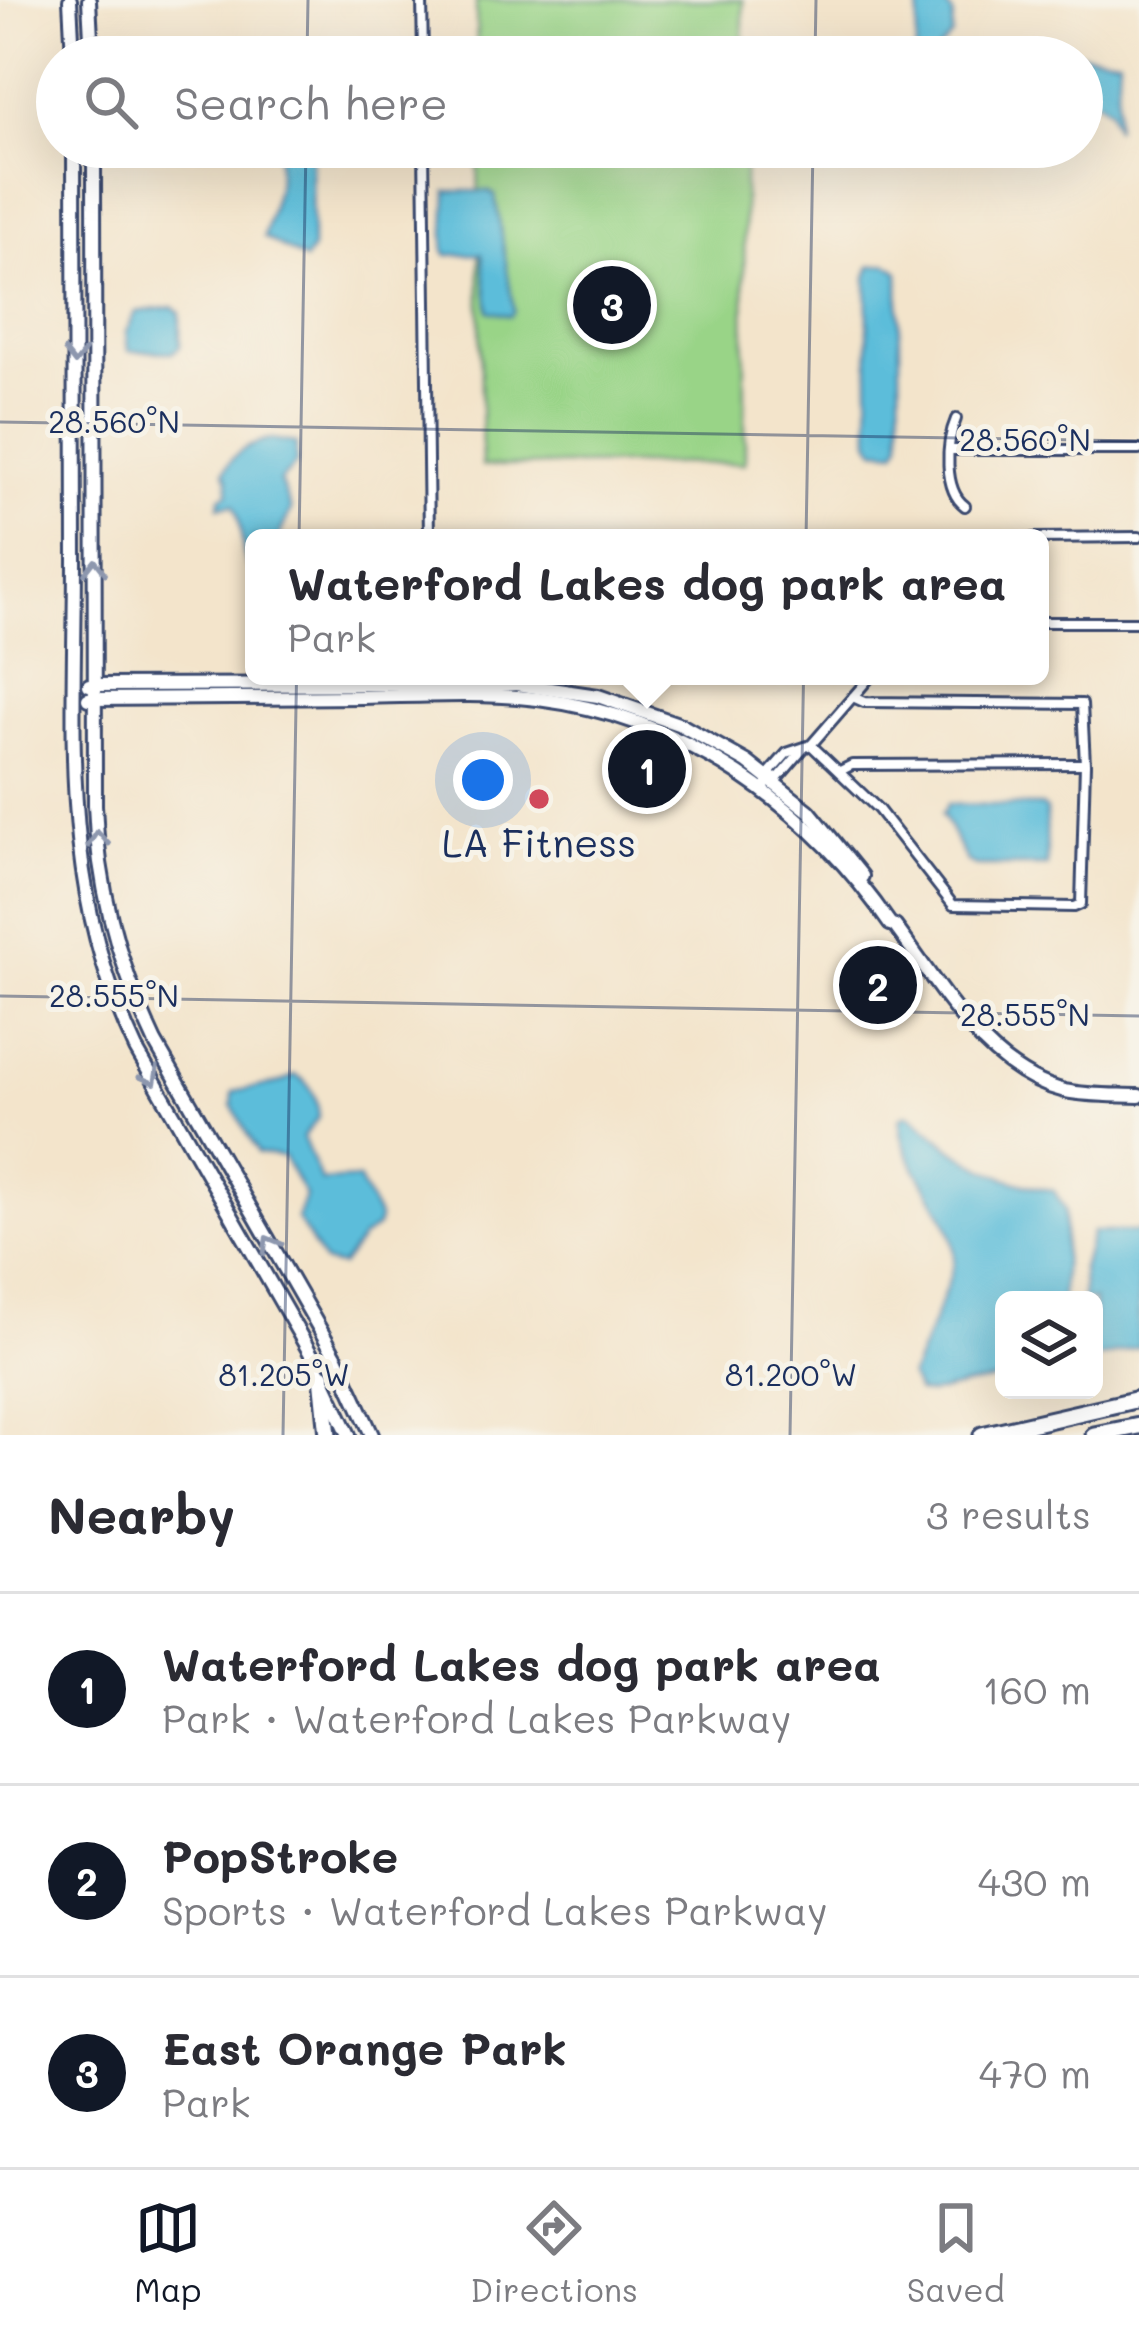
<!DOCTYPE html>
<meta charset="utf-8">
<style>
body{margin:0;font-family:Mali,sans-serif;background:#f2f2f3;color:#2b2b33}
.controls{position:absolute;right:36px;bottom:36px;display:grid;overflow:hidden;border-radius:18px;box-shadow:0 12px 48px #0002}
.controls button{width:108px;height:108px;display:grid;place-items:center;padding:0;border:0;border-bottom:3px solid #e1e1e2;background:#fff;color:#2b2b33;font:60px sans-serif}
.you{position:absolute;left:483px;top:780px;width:42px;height:42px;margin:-30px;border:9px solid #fff;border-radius:50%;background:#1a73e8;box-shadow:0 0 0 18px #1a73e833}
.badge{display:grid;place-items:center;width:78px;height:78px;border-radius:50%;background:#111827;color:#fff;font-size:39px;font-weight:700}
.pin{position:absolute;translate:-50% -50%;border:6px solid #fff;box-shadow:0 3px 12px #0006}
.popup{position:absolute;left:245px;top:529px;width:804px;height:156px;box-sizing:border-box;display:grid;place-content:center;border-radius:18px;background:#fff;filter:drop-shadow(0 3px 9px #0005);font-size:39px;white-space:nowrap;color:#7c7c81}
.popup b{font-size:45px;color:#2b2b33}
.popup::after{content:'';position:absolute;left:50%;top:100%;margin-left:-24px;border:24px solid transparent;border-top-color:#fff}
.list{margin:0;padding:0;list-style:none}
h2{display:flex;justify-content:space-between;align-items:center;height:156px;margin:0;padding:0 48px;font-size:51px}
h2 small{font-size:39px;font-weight:400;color:#7c7c81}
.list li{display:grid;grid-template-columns:78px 1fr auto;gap:36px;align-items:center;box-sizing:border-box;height:192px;padding:0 48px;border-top:3px solid #e1e1e2}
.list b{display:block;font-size:45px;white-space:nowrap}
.list p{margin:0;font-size:39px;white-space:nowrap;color:#7c7c81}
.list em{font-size:39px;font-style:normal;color:#7c7c81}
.icon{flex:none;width:66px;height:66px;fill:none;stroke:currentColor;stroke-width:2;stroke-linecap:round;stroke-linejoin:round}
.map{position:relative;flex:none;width:1139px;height:1435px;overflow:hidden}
.search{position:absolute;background:#fff;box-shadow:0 12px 48px #0002;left:36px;right:36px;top:36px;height:132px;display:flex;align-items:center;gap:30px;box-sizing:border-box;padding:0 42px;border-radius:66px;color:#7c7c81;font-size:45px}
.sheet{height:732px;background:#fff}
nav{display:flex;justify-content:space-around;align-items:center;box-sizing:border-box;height:168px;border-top:3px solid #e1e1e2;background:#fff;font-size:33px;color:#7c7c81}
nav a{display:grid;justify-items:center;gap:6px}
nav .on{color:#111827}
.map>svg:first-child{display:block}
.green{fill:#99d487;stroke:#5a8272;stroke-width:3}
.water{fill:#5bbdda;stroke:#3b769c;stroke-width:3}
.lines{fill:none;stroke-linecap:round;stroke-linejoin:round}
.street-casing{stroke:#3b4a6e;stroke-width:14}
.secondary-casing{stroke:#3b4a6e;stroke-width:18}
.highway-casing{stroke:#3b4a6e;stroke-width:21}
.street{stroke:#fff;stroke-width:8}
.secondary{stroke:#fff;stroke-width:12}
.highway{stroke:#fff;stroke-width:15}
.oneway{stroke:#8d97ae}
.ticks{fill:none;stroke:#1b2f5e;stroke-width:3;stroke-opacity:0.45}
.poi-dot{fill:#d1495b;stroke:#f7f3e8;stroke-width:4.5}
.labels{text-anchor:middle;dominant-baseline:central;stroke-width:10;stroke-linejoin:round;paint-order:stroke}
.poi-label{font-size:39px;fill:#1b2f5e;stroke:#f7f3e8}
.ticks-label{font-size:30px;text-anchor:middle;fill:#1b2f5e;stroke:#f7f3e8;stroke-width:10;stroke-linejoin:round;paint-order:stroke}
</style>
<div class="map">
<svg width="1139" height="1435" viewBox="0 0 1139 1435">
<rect width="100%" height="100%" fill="#f7f3e8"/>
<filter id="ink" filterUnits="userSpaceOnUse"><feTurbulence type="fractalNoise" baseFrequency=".00833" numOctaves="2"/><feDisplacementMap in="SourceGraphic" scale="24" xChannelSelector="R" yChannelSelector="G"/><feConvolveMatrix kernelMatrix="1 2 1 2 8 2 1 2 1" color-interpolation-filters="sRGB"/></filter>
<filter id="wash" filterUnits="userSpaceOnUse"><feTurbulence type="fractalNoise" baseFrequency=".004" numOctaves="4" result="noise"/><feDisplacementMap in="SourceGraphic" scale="48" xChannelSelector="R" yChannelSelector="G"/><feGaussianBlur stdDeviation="2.7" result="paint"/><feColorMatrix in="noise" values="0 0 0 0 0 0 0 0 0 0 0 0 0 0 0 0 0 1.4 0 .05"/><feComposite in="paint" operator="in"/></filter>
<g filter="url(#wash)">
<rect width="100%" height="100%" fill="#f3e4cb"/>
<g class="green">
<polygon points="476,0 743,0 743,57 477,57"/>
<polygon points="478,147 744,147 745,463 482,466"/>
</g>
<g class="water">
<polygon points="920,0 941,0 953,14 952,36 932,57 915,57"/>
<polygon points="1079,53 1119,58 1115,129 1109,109 1082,89"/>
<polygon points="278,147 311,147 312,249 305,260 264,237 278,183"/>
<polygon points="447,191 488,191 495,195 514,311 510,316 489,311 482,254 447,255 444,251"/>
<polygon points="888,264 899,272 901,442 896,451 875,449 870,440 867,277 871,266"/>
<polygon points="173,307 180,313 180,347 173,352 128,351 126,332 136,312"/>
<path d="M 272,439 L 296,443 L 296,464 L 280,481 L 291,510 L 278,538 L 254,538 L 254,575 C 237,554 245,526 234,505 L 219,506 L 221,497 L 228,494 L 228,479 L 224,472 C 236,449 248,446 272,439 Z"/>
<polygon points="948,804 1041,806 1046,810 1047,866 976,866 967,862 942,814"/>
<path d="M 295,1075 C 311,1081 318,1101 319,1117 L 303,1137 L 321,1181 L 358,1179 L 379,1219 L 377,1227 L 362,1238 L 341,1266 L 324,1263 L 297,1219 L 305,1196 L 284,1157 L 258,1153 L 232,1105 L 233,1092 L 282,1082 Z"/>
<path d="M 904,1115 L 911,1115 C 962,1158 986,1178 1054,1191 L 1065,1209 L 1062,1300 L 1004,1300 L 1004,1378 L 928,1394 L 917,1392 L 910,1377 C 919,1355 953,1279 954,1260 C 957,1208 899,1169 900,1119 Z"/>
<polygon points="1092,1232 1139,1232 1139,1347 1099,1358 1094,1356 1094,1300 1083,1300 1082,1269"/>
</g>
</g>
<g filter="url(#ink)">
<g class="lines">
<defs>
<g id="street">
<polyline points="422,0 423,57"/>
<polyline points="424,147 429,538"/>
<path d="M 956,419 C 946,442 943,490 965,506"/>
<polyline points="950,450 1139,450"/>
<polyline points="1033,538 1139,537"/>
<polyline points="1040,622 1139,622"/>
<polyline points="811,745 878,809 953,905 1074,907 1081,904 1085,764 1082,704 864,702 853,697"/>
<polyline points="840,771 852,765 1085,764"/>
<polyline points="771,779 779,777 804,748"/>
<polyline points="762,790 771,779 771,771 787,753 811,745 871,676"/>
</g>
<g id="secondary">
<polyline points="70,0 73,57"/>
<polyline points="89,0 92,57"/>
<path d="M 74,147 C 75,284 75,421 75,557 C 75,733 58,885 136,1049 L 312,1356 L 349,1435"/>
<path d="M 94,147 L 95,805 C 98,889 119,966 155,1042 L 337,1359 L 372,1435"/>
<polyline points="89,685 516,684 598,696 681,725 747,762 809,811 862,876"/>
<path d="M 88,699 C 180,699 272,697 363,697 C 421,696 480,692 538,699 C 683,717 808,804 890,924 L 895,926 C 941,987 985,1071 1065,1091 C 1089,1096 1114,1095 1139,1096"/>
</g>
<g id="highway">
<polyline points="322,1376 328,1435"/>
<polyline points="982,1435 1139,1399"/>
<polyline points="1094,1435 1139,1426"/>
</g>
</defs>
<use href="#street" class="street-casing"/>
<use href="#secondary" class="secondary-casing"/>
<use href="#highway" class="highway-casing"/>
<use href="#street" class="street"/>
<use href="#secondary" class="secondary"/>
<use href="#highway" class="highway"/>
</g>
<defs><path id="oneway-chevron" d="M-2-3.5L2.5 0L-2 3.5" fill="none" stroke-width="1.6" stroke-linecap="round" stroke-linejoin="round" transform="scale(3)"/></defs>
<g class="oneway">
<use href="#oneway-chevron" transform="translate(75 356) rotate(90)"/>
<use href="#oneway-chevron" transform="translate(95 568) rotate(-90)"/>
<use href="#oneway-chevron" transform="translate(98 839) rotate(-95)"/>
<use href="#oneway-chevron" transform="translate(151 1077) rotate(61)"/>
<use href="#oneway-chevron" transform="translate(270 1244) rotate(-120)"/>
</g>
</g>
<path class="ticks" d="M 307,57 L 308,0M 815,57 L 816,0M 0,422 L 1139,441M 0,996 L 1139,1016M 283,1435 L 306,147M 790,1435 L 813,147"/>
<circle class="poi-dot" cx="539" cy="799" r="12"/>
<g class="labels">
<g class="poi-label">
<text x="539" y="841">LA Fitness</text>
</g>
</g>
<g class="ticks-label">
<text x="114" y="433">28.560°N</text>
<text x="1025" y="451">28.560°N</text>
<text x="114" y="1007">28.555°N</text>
<text x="1025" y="1026">28.555°N</text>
<text x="284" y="1386">81.205°W</text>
<text x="791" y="1386">81.200°W</text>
</g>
</svg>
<div class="controls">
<button><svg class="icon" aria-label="layers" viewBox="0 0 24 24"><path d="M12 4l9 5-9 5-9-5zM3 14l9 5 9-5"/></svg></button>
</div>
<div class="you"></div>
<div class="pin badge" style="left:647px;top:769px">1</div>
<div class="popup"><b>Waterford Lakes dog park area</b>Park</div>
<div class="pin badge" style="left:878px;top:985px">2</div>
<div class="pin badge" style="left:612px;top:305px">3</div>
<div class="search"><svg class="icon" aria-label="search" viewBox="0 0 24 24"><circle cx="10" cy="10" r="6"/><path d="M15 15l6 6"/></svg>Search here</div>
</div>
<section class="sheet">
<h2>Nearby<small>3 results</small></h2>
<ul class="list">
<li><span class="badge">1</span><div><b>Waterford Lakes dog park area</b><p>Park · Waterford Lakes Parkway</p></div><em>160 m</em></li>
<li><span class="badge">2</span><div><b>PopStroke</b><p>Sports · Waterford Lakes Parkway</p></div><em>430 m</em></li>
<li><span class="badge">3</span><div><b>East Orange Park</b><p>Park</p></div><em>470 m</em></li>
</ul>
</section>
<nav>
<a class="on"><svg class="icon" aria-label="map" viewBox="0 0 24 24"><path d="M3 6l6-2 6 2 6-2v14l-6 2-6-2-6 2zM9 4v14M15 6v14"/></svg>Map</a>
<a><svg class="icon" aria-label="directions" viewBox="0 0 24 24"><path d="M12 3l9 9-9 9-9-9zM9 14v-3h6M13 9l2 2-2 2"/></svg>Directions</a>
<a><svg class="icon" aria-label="saved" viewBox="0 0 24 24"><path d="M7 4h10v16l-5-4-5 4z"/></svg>Saved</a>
</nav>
